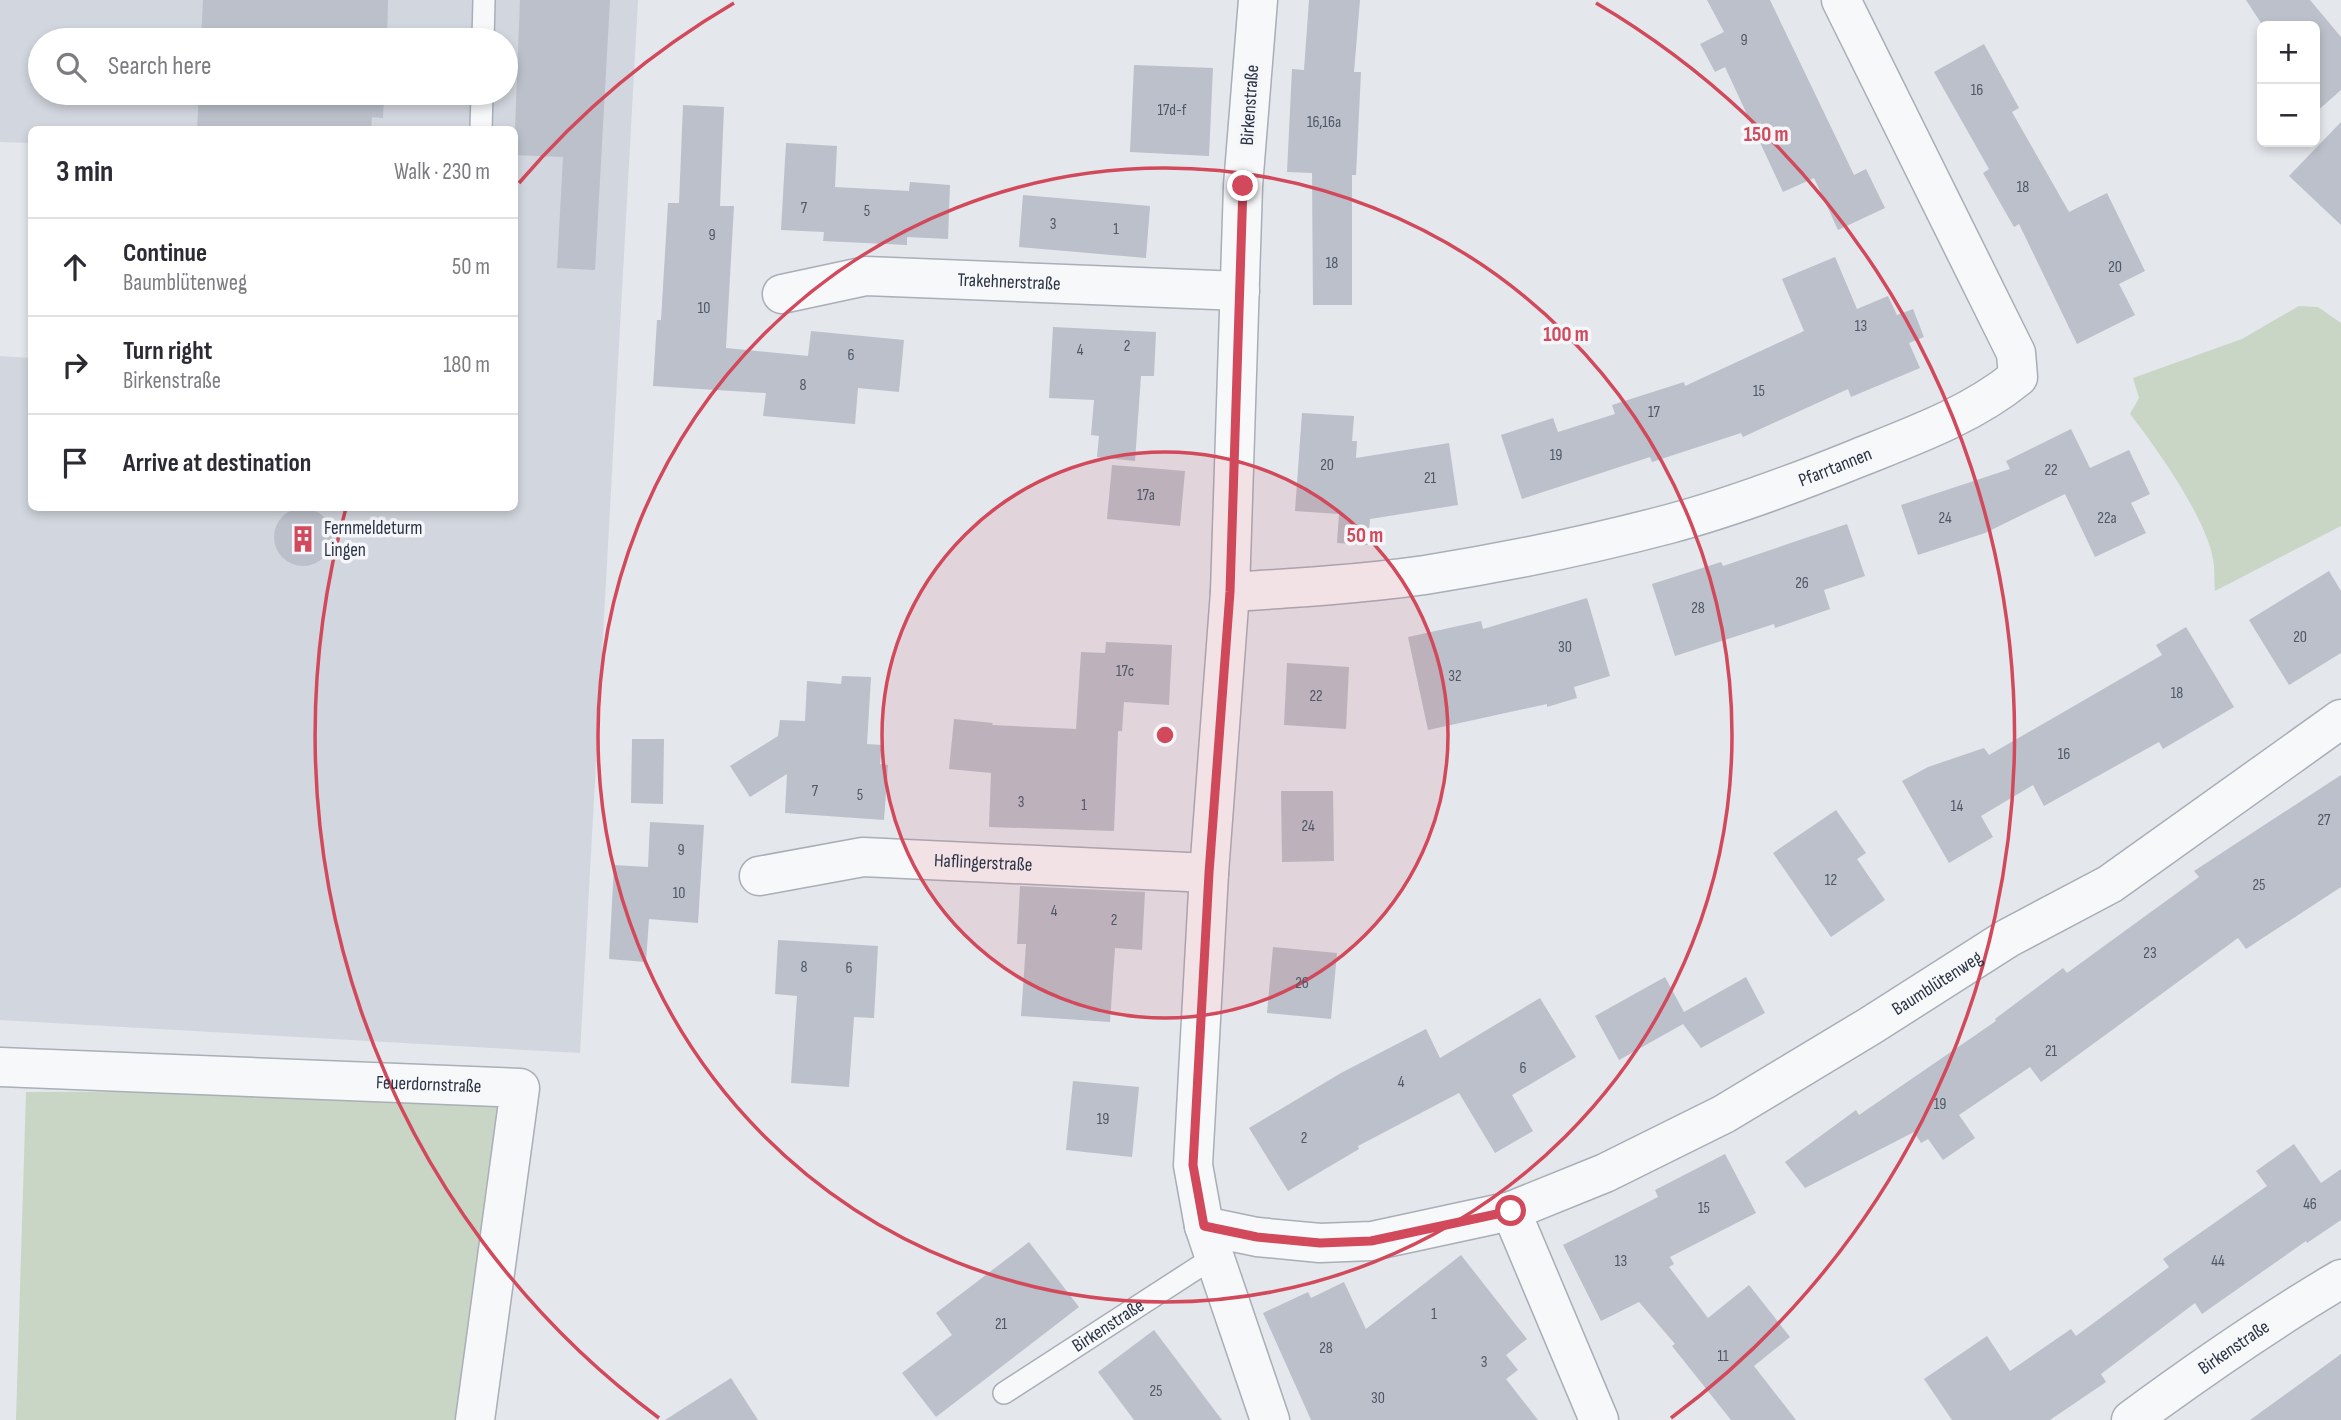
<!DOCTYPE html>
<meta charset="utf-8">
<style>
body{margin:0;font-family:"Sofia Sans Condensed",sans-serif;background:#f7f7f7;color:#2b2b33}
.controls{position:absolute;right:21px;top:21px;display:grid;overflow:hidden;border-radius:10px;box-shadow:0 4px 10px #0003}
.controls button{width:63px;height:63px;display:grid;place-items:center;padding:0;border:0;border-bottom:2px solid #e1e1e2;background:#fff;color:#2b2b33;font:35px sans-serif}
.stop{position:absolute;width:21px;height:21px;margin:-16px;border:5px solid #d1495b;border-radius:50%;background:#fff}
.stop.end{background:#d1495b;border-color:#fff;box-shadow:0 2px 7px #0008}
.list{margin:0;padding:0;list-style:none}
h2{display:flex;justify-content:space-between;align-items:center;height:91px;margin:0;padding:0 28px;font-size:30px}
h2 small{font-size:23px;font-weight:400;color:#7c7c81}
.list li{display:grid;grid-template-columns:46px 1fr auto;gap:21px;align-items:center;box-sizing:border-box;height:98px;padding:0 28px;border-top:2px solid #e1e1e2}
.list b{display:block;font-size:26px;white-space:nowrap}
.list p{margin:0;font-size:23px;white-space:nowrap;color:#7c7c81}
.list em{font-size:23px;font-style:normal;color:#7c7c81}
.icon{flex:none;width:38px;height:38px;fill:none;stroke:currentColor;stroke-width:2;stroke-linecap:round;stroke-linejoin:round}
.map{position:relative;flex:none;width:2341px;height:1420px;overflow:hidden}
.search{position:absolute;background:#fff;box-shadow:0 4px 10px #0003;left:28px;top:28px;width:490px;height:77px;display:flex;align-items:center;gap:18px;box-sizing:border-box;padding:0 24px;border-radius:38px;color:#7c7c81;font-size:26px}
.panel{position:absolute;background:#fff;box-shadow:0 4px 10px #0003;left:28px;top:126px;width:490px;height:385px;border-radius:10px}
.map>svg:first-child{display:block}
.built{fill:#d2d6de;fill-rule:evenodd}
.green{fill:#c9d6c5}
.building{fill:#bbc0ca}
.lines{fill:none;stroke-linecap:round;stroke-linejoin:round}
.lane-casing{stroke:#a9aeb7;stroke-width:24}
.street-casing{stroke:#a9aeb7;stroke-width:41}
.lane{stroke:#f7f8fa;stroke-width:21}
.street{stroke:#f7f8fa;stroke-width:38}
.route{stroke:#d1495b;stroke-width:9}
.ring{fill:none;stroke:#d1495b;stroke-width:3.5}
.labels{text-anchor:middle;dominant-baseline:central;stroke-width:7;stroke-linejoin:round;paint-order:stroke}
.number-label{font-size:16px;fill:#4f5766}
.street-label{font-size:19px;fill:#2b3445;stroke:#f4f6f9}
.poi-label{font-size:19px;fill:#2b3445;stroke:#f4f6f9;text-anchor:start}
.centre{fill:#d1495b;stroke:#f4f6f9;stroke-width:3.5}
.ring-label{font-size:21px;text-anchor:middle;font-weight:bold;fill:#d1495b;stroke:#f4f6f9;stroke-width:7;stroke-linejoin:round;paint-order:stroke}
</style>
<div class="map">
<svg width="2341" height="1420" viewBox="0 0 2341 1420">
<rect width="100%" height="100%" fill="#e4e7ec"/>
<path class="built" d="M 0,0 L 638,0 L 580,1053 L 0,1020 L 0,356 L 31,358 L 32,508 L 514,508 L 514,130 L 32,130 L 31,143 L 0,142 ZM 40,40 L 506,40 L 506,93 L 40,93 Z"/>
<g class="green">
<path d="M 2299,306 L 2318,307 L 2341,323 L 2341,526 L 2215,591 C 2214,580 2215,569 2213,559 C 2206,518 2156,447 2130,414 L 2139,398 L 2133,378 L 2242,339 Z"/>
<polygon points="519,1090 470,1420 16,1420 26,1092"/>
</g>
<g class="building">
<polygon points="203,0 388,0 387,40 201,40"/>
<polygon points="520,0 610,0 595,270 557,268 563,157 514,155"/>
<polygon points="1309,0 1360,0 1354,72 1361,72 1356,175 1352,175 1352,305 1313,305 1312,173 1287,172 1292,69 1304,70"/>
<polygon points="1707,0 1770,0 1854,175 1866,169 1885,208 1838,230 1814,178 1783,192 1725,67 1715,72 1700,44 1724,32"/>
<polygon points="2246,0 2310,0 2341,37 2341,90 2315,113 2315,26 2263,26"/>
<polygon points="1984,44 2019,108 2012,112 2069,212 2107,193 2145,271 2119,284 2135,315 2077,344 2019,224 2014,227 1983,173 1989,169 1934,72"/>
<polygon points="1134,65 1213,68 1209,156 1130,152"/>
<polygon points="199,93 384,93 383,118 372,117 371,130 197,130"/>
<polygon points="683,105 724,107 720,206 734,206 726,348 808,356 811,331 904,340 899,392 858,388 855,424 763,416 766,393 653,386 657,320 661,320 668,203 679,203"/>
<polygon points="2341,122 2341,225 2289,176"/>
<polygon points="786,143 837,146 835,187 909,191 910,182 950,185 948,239 907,237 907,245 823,241 824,232 781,230"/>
<polygon points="1023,195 1150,206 1146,258 1019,247"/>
<polygon points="1835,257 1857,309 1888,296 1897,315 1913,309 1924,337 1909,343 1920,368 1851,397 1848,389 1743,437 1741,433 1652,462 1650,457 1522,499 1501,435 1553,418 1558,432 1615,414 1612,405 1684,382 1685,386 1804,331 1782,279"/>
<polygon points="1053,327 1156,332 1154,376 1141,376 1135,461 1097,457 1099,436 1091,435 1094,400 1049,398"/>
<polygon points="1302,413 1354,416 1352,441 1357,441 1356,458 1449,443 1458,505 1370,519 1368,545 1337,543 1339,514 1295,511"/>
<polygon points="2071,429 2090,468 2129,450 2150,494 2131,503 2146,533 2095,557 2065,494 1985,533 1918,555 1901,505 2010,469 2006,461"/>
<polygon points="1112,465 1185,471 1180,526 1107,519"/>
<circle cx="303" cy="537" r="29"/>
<polygon points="1847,524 1865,576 1824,590 1830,609 1775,628 1774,624 1675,656 1652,584 1721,562 1723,566"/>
<polygon points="2329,571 2341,591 2341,653 2289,685 2249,620"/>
<polygon points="1587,598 1610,676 1574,687 1577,698 1547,707 1547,704 1428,730 1408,637 1481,621 1483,629"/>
<polygon points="2186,627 2234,707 2163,749 2159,742 2044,806 2033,785 1981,816 1993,837 1949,863 1902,781 1928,767 1984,748 1989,755 2162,655 2156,645"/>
<polygon points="1106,642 1172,645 1169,705 1124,702 1122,731 1118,731 1114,831 989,827 991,773 949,769 954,719 993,723 992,725 1076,729 1081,652 1105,653"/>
<polygon points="1287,663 1349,667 1346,729 1284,725"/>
<polygon points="842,676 871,677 867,744 882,745 880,764 888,765 884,820 785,813 787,774 750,797 730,766 778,736 780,720 805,721 807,681 841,684"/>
<polygon points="632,739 664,739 663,804 631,803"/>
<polygon points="2341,775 2341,887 2246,949 2238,938 2041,1082 2030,1067 1959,1115 1975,1138 1943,1160 1928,1139 1921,1143 1914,1132 1805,1188 1785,1162 1856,1110 1859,1115 1996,1021 1995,1019 2063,968 2067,973 2199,877 2194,871"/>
<polygon points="1281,791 1333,791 1334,861 1282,862"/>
<polygon points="1836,810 1866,853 1857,859 1885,900 1831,937 1773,853"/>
<polygon points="650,822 704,825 698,923 649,919 646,962 609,959 614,865 648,867"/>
<polygon points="1020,886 1145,892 1142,950 1115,948 1110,1022 1021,1016 1026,944 1017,944"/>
<polygon points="778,940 878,946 874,1018 854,1017 849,1087 791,1083 797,996 775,994"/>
<polygon points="1273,947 1337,953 1331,1019 1267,1013"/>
<polygon points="1665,977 1684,1012 1746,977 1765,1013 1701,1048 1683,1024 1619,1060 1595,1016"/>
<polygon points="1540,998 1576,1057 1512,1095 1533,1131 1495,1153 1459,1093 1358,1146 1359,1149 1288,1191 1249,1128 1341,1073 1426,1029 1440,1058"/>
<polygon points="1073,1081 1139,1087 1132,1157 1066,1150"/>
<polygon points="2294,1144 2321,1183 2341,1169 2341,1220 2307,1243 2306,1241 2202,1314 2195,1303 2101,1374 2106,1382 2050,1420 1952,1420 1924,1379 1987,1336 2010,1371 2071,1329 2076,1336 2169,1267 2163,1259 2267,1186 2256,1171"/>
<polygon points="1725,1154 1756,1213 1670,1257 1674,1264 1669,1267 1708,1318 1749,1285 1790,1337 1754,1366 1796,1420 1731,1420 1672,1346 1675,1344 1639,1302 1601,1321 1563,1245 1658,1197 1655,1190"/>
<polygon points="1029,1242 1079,1307 936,1417 902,1373 952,1335 936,1313"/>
<polygon points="1461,1255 1527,1339 1506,1355 1518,1370 1506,1379 1538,1420 1311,1420 1263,1313 1308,1292 1311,1298 1344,1282 1366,1329"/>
<polygon points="1154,1330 1222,1420 1134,1420 1098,1372"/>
<polygon points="2341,1354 2341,1420 2250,1420"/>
<polygon points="731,1378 758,1420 665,1420"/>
</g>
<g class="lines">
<defs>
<g id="lane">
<polyline points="483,40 484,0"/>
<polyline points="481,130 482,93"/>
<path id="s1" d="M 1004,1393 L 1214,1257"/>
</g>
<g id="street">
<polyline points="1258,0 1243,186 1230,592 1209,873 1193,1165 1204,1226 1270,1420"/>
<path id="s2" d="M 782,294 L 866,276 L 1240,291"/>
<path id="s3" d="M 1230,592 C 1295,588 1361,584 1425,575 C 1507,562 1589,545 1669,524 C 1733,507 1796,483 1858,458 C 1913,436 1972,415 2018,377 L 2016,353 L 1841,0"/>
<path id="s4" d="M 759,876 L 863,857 L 1209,873"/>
<path id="s5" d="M 0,1067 L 520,1088 L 475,1420"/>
<polyline points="1511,1211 1599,1420"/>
<path id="s6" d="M 1204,1226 L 1257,1237 L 1320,1243 L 1372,1241 L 1511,1211 L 1605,1173 L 1724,1114 L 1870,1026 L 2008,938 L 2110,884 L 2341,719"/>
<path id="s7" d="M 2131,1420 C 2199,1370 2268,1322 2341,1279"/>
</g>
</defs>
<use href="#lane" class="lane-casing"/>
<use href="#street" class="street-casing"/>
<use href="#lane" class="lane"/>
<use href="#street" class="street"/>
</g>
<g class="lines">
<polyline class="route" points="1243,186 1230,592 1209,873 1193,1165 1204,1226 1257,1237 1320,1243 1371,1241 1511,1211"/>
</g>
<circle cx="1165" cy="735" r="283" fill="#d1495b" fill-opacity=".12"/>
<g class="ring">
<circle cx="1165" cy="735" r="283"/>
<circle cx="1165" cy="735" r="567"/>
<path d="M659 1418A850 850 0 0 1 346 508M519 183A850 850 0 0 1 734 3M1596 3A850 850 0 0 1 1671 1418"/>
</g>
<defs>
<symbol id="building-bare" viewBox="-9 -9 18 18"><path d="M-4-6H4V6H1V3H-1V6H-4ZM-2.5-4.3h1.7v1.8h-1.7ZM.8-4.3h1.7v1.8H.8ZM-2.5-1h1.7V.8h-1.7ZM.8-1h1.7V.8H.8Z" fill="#d1495b" stroke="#f4f6f9" stroke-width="2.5" paint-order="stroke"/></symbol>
</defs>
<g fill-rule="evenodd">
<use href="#building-bare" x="284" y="520" width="38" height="38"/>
</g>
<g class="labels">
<g class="number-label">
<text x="1744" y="40">9</text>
<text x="1977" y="90">16</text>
<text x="1172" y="110">17d-f</text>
<text x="1324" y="122">16,16a</text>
<text x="2023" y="187">18</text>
<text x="804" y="208">7</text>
<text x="867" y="211">5</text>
<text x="1053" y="224">3</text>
<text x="1116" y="229">1</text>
<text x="712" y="235">9</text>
<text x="1332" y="263">18</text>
<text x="2115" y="267">20</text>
<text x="704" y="308">10</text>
<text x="1861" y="326">13</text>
<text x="1127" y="346">2</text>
<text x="1080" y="350">4</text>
<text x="851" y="355">6</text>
<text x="803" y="385">8</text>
<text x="1759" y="391">15</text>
<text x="1654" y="412">17</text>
<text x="1556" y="455">19</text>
<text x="1327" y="465">20</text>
<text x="2051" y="470">22</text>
<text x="1430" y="478">21</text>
<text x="1146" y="495">17a</text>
<text x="1945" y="518">24</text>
<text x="2107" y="518">22a</text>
<text x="1802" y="583">26</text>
<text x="1698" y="608">28</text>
<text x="2300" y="637">20</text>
<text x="1565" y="647">30</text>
<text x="1125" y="671">17c</text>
<text x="1455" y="676">32</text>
<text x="2177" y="693">18</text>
<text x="1316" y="696">22</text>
<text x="2064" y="754">16</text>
<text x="815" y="791">7</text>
<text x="860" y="795">5</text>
<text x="1021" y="802">3</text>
<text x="1084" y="805">1</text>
<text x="1957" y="806">14</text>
<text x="2324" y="820">27</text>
<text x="1308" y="826">24</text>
<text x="681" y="850">9</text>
<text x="1831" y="880">12</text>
<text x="2259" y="885">25</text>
<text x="679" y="893">10</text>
<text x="1054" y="911">4</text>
<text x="1114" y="920">2</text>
<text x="2150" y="953">23</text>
<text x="804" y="967">8</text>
<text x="849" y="968">6</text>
<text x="1302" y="983">26</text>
<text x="2051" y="1051">21</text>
<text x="1523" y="1068">6</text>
<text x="1401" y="1082">4</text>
<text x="1940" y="1104">19</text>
<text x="1103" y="1119">19</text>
<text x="1304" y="1138">2</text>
<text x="2310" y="1204">46</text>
<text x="1704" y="1208">15</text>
<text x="1621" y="1261">13</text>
<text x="2218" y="1261">44</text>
<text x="1434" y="1314">1</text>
<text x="1001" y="1324">21</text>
<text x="1326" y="1348">28</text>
<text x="1723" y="1356">11</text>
<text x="1484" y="1362">3</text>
<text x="1156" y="1391">25</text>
<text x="1378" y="1398">30</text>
</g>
<g class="street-label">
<text transform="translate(1250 105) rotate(-86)">Birkenstraße</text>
<text stroke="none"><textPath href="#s2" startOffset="229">Trakehnerstraße</textPath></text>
<text stroke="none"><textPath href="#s3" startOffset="621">Pfarrtannen</textPath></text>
<text stroke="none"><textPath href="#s4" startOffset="226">Haflingerstraße</textPath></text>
<text stroke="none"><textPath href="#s6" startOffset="796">Baumblütenweg</textPath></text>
<text stroke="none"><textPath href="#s5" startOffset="429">Feuerdornstraße</textPath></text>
<text stroke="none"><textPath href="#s1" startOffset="124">Birkenstraße</textPath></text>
<text stroke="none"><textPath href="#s7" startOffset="126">Birkenstraße</textPath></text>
</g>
<g class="poi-label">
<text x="324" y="528">Fernmeldeturm<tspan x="324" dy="22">Lingen</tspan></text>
</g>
</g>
<circle cx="1165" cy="735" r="10" class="centre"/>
<g class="ring-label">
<text x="1766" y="141">150 m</text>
<text x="1566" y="341">100 m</text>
<text x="1365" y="542">50 m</text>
</g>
</svg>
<div class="controls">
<button>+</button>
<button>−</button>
</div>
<div class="stop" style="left:1511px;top:1211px"></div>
<div class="stop end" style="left:1243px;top:186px"></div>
<div class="search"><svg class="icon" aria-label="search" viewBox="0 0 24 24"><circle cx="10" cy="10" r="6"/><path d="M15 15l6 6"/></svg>Search here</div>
<section class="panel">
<h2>3 min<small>Walk · 230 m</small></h2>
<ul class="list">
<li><svg class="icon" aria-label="ahead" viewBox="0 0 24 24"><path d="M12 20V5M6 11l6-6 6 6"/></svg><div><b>Continue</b><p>Baumblütenweg</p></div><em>50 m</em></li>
<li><svg class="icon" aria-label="right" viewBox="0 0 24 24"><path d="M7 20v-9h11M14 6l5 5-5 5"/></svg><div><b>Turn right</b><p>Birkenstraße</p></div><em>180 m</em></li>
<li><svg class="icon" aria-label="arrive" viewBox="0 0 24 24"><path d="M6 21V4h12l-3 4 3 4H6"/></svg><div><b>Arrive at destination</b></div></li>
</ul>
</section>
</div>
